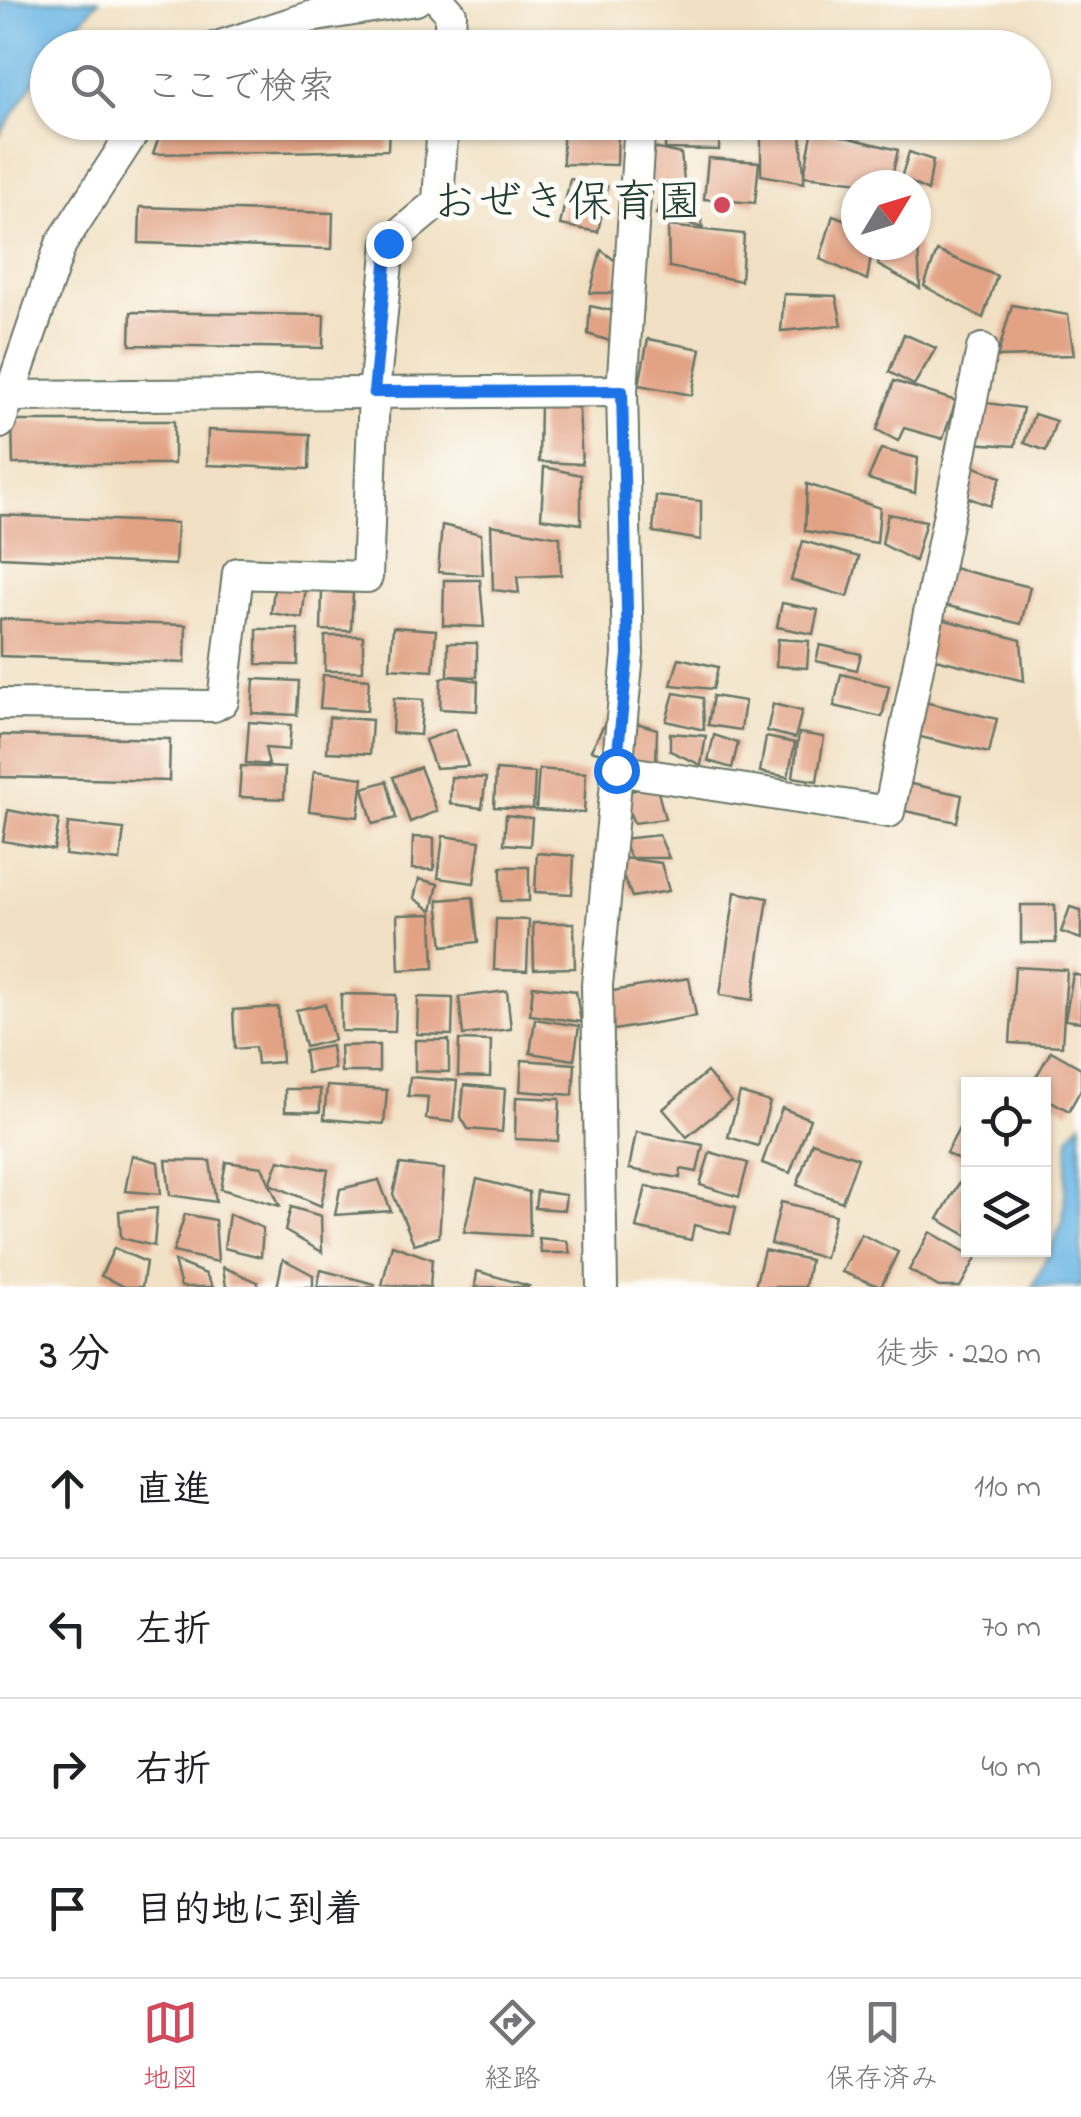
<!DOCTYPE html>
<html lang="ja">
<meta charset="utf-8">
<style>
body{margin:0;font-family:"Indie Flower","Klee One",sans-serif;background:#f6f6f6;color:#202124}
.controls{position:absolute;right:30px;bottom:30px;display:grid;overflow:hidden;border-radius:0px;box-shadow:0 2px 8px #0004}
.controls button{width:90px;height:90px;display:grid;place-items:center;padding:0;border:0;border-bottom:2px solid #e0e0e0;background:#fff;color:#202124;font:50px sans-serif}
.compass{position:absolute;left:841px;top:170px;width:90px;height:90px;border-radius:50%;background:#fff;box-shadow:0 2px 8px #0004;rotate:52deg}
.stop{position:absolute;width:30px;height:30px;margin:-22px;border:8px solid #1a73e8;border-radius:50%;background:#fff}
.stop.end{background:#1a73e8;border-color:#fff;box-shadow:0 2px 10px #0008}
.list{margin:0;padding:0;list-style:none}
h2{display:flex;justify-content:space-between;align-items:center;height:130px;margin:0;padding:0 40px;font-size:42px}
h2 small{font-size:32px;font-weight:400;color:#757577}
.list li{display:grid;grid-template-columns:65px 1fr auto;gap:30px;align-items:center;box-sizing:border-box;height:140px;padding:0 40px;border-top:2px solid #e0e0e0}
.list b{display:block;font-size:38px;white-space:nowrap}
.list em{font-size:32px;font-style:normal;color:#757577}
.icon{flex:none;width:55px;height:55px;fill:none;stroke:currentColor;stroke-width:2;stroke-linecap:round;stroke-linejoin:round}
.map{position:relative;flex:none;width:1081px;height:1287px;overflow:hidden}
.search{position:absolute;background:#fff;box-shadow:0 2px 8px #0004;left:30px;right:30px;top:30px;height:110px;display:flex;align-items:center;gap:25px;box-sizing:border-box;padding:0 35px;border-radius:55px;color:#757577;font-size:38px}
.sheet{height:690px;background:#fff}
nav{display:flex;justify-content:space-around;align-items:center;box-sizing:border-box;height:140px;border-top:2px solid #e0e0e0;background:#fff;font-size:28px;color:#757577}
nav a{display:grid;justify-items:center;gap:5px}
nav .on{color:#d1495b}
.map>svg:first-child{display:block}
.water{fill:#6bb6e4;stroke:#457a8c;stroke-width:2.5}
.building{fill:#e2a284}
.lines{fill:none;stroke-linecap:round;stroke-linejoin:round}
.minor-casing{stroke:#687666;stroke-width:34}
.minor{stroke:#fff;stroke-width:30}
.route{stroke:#1a73e8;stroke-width:12}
.poi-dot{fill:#d1495b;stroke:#fdfcf7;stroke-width:4}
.labels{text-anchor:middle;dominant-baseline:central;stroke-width:10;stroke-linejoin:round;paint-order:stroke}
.poi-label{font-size:45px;fill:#1f3d34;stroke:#fdfcf7;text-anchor:end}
</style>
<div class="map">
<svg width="1081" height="1287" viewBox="0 0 1081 1287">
<rect width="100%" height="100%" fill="#fdfcf7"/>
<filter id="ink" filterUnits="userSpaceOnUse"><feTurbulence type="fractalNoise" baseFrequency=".01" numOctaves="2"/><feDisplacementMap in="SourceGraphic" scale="20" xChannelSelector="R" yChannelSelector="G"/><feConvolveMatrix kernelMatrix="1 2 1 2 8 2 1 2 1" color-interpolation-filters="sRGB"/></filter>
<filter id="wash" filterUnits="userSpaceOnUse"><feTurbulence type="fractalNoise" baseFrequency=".0048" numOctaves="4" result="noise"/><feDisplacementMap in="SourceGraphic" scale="40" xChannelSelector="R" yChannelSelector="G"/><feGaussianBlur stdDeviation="2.25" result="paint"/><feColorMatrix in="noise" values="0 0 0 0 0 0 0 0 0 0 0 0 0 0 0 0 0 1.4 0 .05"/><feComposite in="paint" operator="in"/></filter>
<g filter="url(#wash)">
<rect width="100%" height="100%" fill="#f1e0c3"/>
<g class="water">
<polygon points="0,0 99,0 59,47 48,48 47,61 0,135"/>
<polygon points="1081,1122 1081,1287 1033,1287 1063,1222 1069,1138"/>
</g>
<g id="blocks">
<g class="building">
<polygon points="464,27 499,31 497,48 462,48"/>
<polygon points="510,36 567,46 567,48 507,48"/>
<polygon points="164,122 389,122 388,150 153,154"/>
<polygon points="503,122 550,122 549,130 503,127"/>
<polygon points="563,122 618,122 617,165 563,164"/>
<polygon points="666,122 720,122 719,150 665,149"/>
<polygon points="813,129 898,150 890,185 804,176 804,183 761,175 761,132 801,133 804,175"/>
<polygon points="627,142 681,154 685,189 627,178"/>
<polygon points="909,152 933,160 928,191 901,178"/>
<polygon points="708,158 759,162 755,203 704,199"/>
<polygon points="570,179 607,186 598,232 560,225"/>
<polygon points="660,204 698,207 703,228 656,214"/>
<polygon points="140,207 333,213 332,249 139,243"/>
<polygon points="833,215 856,224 856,245 873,245 867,280 820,259"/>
<polygon points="668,226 744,234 741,281 669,267"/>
<polygon points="882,245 918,245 920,288 878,265"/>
<polygon points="601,250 617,262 616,293 590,293"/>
<polygon points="937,251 997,276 983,318 924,286"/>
<polygon points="784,294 836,296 842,325 781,331"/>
<polygon points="1012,305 1068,315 1074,355 997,357"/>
<polygon points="590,306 614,311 616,343 588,334"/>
<polygon points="131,312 324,315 323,348 130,345"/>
<polygon points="904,334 936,348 914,385 889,372"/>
<polygon points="648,339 701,349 692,395 639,385"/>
<polygon points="894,381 956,401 943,439 904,428 898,441 877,430"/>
<polygon points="540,401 579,408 582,464 539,462"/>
<polygon points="980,402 1023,408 1015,446 970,443"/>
<polygon points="1034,414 1056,421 1046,451 1024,443"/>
<polygon points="12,421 174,421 174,464 13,464"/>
<polygon points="208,430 310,434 309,469 207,465"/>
<polygon points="881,449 918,458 915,493 868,479"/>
<polygon points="968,464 1001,477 990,506 956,493"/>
<polygon points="544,467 581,475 581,524 541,518"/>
<polygon points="807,484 880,508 877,543 805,531"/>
<polygon points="656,496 701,501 701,540 653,532"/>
<polygon points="888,514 926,521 915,561 882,544"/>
<polygon points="0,515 177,523 175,565 0,557"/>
<polygon points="442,525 481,534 483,575 438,572"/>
<polygon points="491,525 560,537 561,575 517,577 519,593 493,590"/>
<polygon points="803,541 859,557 848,597 791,580"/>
<polygon points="945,566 1030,587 1021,624 936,603"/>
<polygon points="444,580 480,580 484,627 443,625"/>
<polygon points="275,582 306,587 302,618 271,613"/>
<polygon points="322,592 353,593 351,631 321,630"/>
<polygon points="782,603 818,610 813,634 777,627"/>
<polygon points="930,616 1021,640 1024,681 920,655"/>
<polygon points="0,619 186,625 185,663 0,656"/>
<polygon points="393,627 436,630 433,671 390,668"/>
<polygon points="257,629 298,629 298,665 257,664"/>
<rect x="325" y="636" width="38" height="35"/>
<polygon points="778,639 809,641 807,668 776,666"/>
<polygon points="448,643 477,643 477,677 448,676"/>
<polygon points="820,645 861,654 857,670 816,661"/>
<polygon points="679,658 718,667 713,689 671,685"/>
<polygon points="841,674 889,686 882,717 834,706"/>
<polygon points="323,675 369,679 367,711 320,708"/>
<polygon points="448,676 478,681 477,711 440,709 441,679"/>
<polygon points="254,679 299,681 297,715 252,713"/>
<polygon points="674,693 703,698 704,730 666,721"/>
<polygon points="713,696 745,701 741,730 708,725"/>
<polygon points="394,698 423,700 420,735 392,733"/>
<polygon points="920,701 997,719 989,753 912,735"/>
<polygon points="773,704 802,711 795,738 767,731"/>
<polygon points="609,715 657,729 656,770 591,750"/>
<polygon points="329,717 372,720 370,754 327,752"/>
<polygon points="249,722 291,725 289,750 265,748 269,765 246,763"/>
<polygon points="455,729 468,766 435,768 425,740"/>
<polygon points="670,733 706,736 701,765 670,751"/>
<polygon points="799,733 824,737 817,781 793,777"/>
<polygon points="0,735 170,739 169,781 0,777"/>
<polygon points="714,735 738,743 732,768 708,761"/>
<polygon points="766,737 795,743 788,777 760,772"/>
<polygon points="241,766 285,768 284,799 239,797"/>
<polygon points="420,767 437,811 410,822 393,777"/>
<polygon points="539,769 586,773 584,813 536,810"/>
<polygon points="496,770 535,773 533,809 494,807"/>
<polygon points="314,771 363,778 358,817 309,811"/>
<polygon points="451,777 486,778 482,808 450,804"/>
<polygon points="387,781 396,818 373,824 363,788"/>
<polygon points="902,782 962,795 957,822 896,809"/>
<polygon points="656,784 665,819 634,823 621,794"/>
<polygon points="8,810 59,820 54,850 3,841"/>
<polygon points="506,815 532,818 530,846 504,844"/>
<polygon points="68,823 124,829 120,861 65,855"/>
<polygon points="659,835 669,858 631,858 621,839"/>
<polygon points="443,836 480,841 474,883 438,878"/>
<polygon points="413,837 434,838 434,870 412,869"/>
<polygon points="537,853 574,856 572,894 535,892"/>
<polygon points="615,857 661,863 669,891 632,897"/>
<rect x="501" y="867" width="28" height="34"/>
<polygon points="419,879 438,884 432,911 414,898"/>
<polygon points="735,892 768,898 753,1000 720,995"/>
<polygon points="473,897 478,942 443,946 438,900"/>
<polygon points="1021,905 1055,905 1056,943 1021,943"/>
<polygon points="1070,907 1081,910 1081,939 1061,932"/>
<polygon points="432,914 434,968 399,970 397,915"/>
<polygon points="496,919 529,920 527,971 494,970"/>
<polygon points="533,923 574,923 575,968 534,969"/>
<polygon points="1015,967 1067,970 1062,1046 1010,1043"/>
<polygon points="1073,974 1081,976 1081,1022 1065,1020"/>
<polygon points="689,978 696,1016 608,1031 601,993"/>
<polygon points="533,986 576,991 581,1022 530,1015"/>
<polygon points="507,991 511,1029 463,1035 459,997"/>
<polygon points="341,994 396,995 395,1032 341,1031"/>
<polygon points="418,997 453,998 452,1035 417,1034"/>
<polygon points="325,1004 334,1040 305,1047 296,1010"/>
<polygon points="278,1007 282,1062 257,1064 255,1047 235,1049 233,1010"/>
<polygon points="535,1019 579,1026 574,1060 530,1053"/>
<polygon points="415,1040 449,1040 449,1072 415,1071"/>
<polygon points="459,1040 491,1041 490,1077 458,1076"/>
<polygon points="379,1045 379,1072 341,1072 340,1046"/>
<polygon points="331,1046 334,1069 307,1073 304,1051"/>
<polygon points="1051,1051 1081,1068 1081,1089 1069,1111 1044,1097 1044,1084 1032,1084"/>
<polygon points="522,1060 575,1064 573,1095 520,1091"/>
<polygon points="707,1072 731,1101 687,1137 663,1109"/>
<polygon points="410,1077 457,1081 453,1122 426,1119 428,1097 408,1096"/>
<polygon points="464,1085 505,1089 502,1132 468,1129 461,1117"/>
<polygon points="327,1086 387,1090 384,1124 324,1119"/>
<polygon points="285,1089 320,1089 320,1112 285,1111"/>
<polygon points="740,1093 770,1102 758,1146 728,1137"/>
<polygon points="516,1097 560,1099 558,1141 515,1139"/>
<polygon points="782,1108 810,1119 790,1173 762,1163"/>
<polygon points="968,1112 968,1165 946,1153"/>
<polygon points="636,1132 703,1145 697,1172 681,1169 680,1178 629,1169"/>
<polygon points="812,1142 858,1158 842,1202 797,1185"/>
<polygon points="710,1152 748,1163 739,1197 700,1185"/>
<polygon points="132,1155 158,1162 161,1194 125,1191"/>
<polygon points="166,1160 210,1161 216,1202 170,1195"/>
<polygon points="279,1160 328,1170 321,1206 270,1184"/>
<polygon points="226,1162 262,1167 280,1206 221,1189"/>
<polygon points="400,1164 444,1169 439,1237 414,1244 393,1194"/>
<polygon points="477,1179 529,1192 530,1236 464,1232"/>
<polygon points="379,1180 391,1211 335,1215 340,1189"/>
<polygon points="959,1183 968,1189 968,1236 938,1219"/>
<polygon points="646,1186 736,1207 730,1234 694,1225 691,1240 636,1228"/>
<polygon points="537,1191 566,1195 564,1210 535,1208"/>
<polygon points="781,1202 835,1215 825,1258 771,1244"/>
<polygon points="291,1207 321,1216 322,1252 285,1231"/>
<polygon points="157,1208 154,1246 121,1238 119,1211"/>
<polygon points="185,1214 215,1220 218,1262 173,1252"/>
<polygon points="229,1214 263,1228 261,1257 224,1248"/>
<polygon points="930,1232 976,1258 960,1287 939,1287 909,1270"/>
<polygon points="861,1234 898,1252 881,1287 842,1272"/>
<polygon points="539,1238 567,1241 570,1253 541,1253"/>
<polygon points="392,1245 432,1259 430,1287 382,1285"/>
<polygon points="114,1248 146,1262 142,1287 125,1287 101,1276"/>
<polygon points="764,1250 810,1260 805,1287 755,1287"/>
<polygon points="283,1259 313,1275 313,1287 277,1287"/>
<polygon points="174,1261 206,1274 213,1287 181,1287"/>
<polygon points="223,1267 258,1282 258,1287 226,1287"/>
<polygon points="321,1270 375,1284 374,1287 317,1287"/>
<polygon points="477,1271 529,1286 528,1287 475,1287"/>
</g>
</g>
</g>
<g filter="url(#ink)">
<use href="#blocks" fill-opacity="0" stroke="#687666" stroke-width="2.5"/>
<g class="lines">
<defs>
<g id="minor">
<polyline points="439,0 451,14 448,48"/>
<polyline points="214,48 310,17 416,0"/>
<polyline points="7,396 622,391"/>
<polyline points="0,423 61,244 140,122"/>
<polyline points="0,704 214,706 223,701 238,573 367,577 374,392 389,243 438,202 443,122"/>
<polyline points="616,770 889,812 982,349"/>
<polyline points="602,1287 597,985 628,654 622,391 640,122"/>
</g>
</defs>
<use href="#minor" class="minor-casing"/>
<use href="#minor" class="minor"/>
</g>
</g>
<g class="lines" filter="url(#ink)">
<polyline class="route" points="388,243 374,392 622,391 628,654 616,770"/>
</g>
<circle class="poi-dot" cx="722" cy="205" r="10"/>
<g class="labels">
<g class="poi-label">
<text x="702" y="205">おぜき保育園</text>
</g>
</g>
</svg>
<div class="controls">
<button><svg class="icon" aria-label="locate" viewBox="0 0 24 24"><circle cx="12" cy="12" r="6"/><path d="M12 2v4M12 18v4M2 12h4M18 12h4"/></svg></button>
<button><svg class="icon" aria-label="layers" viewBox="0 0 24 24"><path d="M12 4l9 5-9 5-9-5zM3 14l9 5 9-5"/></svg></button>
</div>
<svg class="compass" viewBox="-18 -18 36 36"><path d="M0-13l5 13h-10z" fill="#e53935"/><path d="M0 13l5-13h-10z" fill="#757577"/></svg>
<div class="stop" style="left:616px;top:770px"></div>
<div class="stop end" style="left:388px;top:243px"></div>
<div class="search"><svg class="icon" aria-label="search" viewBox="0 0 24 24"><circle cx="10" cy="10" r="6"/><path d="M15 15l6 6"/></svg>ここで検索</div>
</div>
<section class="sheet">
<h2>3 分<small>徒歩 · 220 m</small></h2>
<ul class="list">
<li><svg class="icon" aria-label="ahead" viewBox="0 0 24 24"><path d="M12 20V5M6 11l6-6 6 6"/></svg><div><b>直進</b></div><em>110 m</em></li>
<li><svg class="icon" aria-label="left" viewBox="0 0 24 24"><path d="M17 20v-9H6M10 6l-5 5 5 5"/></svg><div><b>左折</b></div><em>70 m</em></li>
<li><svg class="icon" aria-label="right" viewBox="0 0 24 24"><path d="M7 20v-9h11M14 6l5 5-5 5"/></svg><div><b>右折</b></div><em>40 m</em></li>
<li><svg class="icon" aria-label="arrive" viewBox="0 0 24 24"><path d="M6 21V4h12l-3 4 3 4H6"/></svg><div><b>目的地に到着</b></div></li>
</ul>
</section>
<nav>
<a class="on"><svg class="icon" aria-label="map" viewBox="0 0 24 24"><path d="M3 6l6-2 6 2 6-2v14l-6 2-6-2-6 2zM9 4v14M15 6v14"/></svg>地図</a>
<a><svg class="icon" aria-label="directions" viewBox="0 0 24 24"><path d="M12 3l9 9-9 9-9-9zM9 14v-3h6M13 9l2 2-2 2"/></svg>経路</a>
<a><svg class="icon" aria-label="saved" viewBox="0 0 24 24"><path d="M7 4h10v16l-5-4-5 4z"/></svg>保存済み</a>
</nav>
